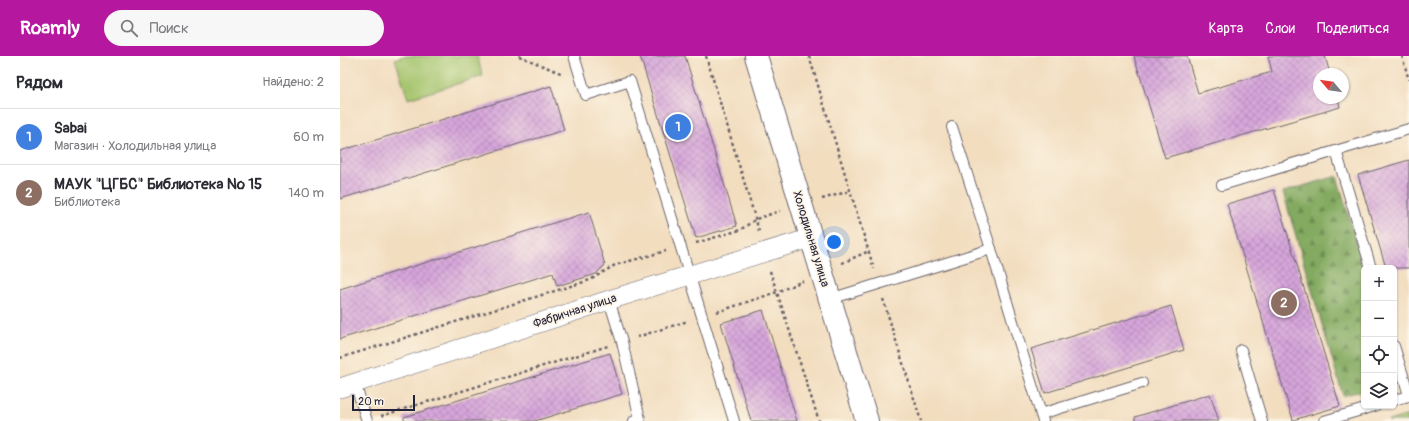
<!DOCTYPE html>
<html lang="ru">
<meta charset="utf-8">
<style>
body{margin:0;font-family:Pangolin,sans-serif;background:#f7f7f7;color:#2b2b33}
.controls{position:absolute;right:12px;bottom:12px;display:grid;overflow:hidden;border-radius:6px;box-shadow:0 1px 3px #0004}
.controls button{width:36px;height:36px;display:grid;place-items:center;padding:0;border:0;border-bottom:1px solid #e1e1e2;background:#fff;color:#2b2b33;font:20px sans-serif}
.compass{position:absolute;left:973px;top:12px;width:36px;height:36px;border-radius:50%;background:#fff;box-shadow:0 1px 3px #0004;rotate:299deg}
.scale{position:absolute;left:12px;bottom:10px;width:63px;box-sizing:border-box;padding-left:4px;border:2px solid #22223b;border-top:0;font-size:11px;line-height:14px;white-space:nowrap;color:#22223b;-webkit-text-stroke:3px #fcf5e5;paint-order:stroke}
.you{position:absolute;left:494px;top:186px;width:14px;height:14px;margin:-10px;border:3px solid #fff;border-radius:50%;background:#1a73e8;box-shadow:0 0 0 6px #1a73e833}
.badge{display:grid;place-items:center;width:26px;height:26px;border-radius:50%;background:#b5179e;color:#fff;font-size:13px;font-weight:700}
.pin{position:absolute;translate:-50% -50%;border:2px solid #fff;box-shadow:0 1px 4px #0006}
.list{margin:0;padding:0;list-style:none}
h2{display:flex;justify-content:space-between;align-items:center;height:52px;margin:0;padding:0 16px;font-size:17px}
h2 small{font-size:13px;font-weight:400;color:#7c7c81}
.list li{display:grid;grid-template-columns:26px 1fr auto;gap:12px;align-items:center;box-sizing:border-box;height:56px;padding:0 16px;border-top:1px solid #e1e1e2}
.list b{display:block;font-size:15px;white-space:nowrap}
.list p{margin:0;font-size:13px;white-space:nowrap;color:#7c7c81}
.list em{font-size:13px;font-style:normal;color:#7c7c81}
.icon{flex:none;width:22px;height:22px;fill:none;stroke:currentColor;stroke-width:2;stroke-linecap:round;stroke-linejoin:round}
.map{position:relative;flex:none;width:1069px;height:365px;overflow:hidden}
header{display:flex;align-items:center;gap:24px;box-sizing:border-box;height:56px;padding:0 20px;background:#b5179e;color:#fff}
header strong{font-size:19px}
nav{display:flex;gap:22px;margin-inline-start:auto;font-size:14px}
.search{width:280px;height:36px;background:#f7f7f7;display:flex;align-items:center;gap:10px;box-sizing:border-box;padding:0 14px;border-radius:22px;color:#7c7c81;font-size:15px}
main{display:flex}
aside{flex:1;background:#fff}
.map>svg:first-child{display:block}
.grass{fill:#a4c46d;stroke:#637354}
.forest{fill:url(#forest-firs);stroke:#52664e}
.park{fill:url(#park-dots);stroke:#637354}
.building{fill:url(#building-cross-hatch)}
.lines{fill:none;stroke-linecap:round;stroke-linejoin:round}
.service-casing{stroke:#6b6369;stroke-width:12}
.minor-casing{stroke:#6b6369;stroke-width:20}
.tertiary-casing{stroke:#6b6369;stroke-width:24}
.path{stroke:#6b6369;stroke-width:2.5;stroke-dasharray:3 3;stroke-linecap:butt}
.service{stroke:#fff;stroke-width:10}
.minor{stroke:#fff;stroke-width:19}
.tertiary{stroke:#fff;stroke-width:22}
.labels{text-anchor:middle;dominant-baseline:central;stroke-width:3.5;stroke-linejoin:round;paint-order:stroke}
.street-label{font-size:12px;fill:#22223b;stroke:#fcf5e5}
</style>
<header>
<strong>Roamly</strong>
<div class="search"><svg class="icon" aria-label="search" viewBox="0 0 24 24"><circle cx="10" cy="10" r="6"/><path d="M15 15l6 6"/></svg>Поиск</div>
<nav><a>Карта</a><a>Слои</a><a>Поделиться</a></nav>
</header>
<main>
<aside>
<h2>Рядом<small>Найдено: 2</small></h2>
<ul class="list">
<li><span class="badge" style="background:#3f7fe0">1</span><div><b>Sabai</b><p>Магазин · Холодильная улица</p></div><em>60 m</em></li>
<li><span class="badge" style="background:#8d6e63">2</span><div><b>МАУК &quot;ЦГБС&quot; Библиотека № 15</b><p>Библиотека</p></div><em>140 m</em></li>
</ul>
</aside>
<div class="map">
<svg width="1069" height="365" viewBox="0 0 1069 365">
<defs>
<pattern id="forest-firs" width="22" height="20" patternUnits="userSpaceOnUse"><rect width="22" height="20" fill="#83aa60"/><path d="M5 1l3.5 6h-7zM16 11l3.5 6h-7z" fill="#6b8a50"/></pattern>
<pattern id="park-dots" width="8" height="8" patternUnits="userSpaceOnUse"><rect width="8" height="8" fill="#a4c46d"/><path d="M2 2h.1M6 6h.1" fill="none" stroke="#8da85f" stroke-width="1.8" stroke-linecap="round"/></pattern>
<pattern id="building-cross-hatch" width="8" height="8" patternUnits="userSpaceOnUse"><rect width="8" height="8" fill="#d7a6db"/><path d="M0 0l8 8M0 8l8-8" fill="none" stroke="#ae87b3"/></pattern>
</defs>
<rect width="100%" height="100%" fill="#fcf5e5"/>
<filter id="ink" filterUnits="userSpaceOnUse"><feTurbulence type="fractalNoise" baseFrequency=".025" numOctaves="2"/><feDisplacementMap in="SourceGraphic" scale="8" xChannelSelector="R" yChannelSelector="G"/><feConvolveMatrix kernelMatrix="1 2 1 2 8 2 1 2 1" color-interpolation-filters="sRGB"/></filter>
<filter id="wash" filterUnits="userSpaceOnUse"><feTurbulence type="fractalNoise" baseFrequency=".012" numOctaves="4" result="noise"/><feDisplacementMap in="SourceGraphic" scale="16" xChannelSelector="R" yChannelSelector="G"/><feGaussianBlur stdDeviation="0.9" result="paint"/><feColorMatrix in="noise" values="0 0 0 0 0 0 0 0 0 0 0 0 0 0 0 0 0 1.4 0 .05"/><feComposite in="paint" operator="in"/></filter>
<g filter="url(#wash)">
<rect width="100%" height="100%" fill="#f2ddbf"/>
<polygon class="grass" points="64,0 137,0 143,20 68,43 55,3"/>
<polygon class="forest" points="997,120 1024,213 1024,334 1003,340 943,136"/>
<polygon class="park" points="1069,359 1069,365 1048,365"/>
<g id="blocks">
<g class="building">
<polygon points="300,0 345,0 397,170 356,182"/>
<polygon points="794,0 847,0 858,37 932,16 928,0 985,0 990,18 979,18 979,42 998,42 1000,51 825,102"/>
<polygon points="211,30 224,74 0,143 0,95"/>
<polygon points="1069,104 1069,212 1046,212 1018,119"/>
<polygon points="934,134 1000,350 953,364 887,148"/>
<polygon points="249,156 265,209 256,218 217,230 213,217 0,283 0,233"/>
<polygon points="831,250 844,294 705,337 691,293"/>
<polygon points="423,254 457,365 411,365 381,267"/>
<polygon points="270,297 282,338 195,365 64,365 64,361"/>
<polygon points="870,338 879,365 795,365 795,361"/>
</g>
</g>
</g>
<g filter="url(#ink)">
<use href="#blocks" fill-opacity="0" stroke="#6b6369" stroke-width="1"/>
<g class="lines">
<defs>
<g id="service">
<polyline points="234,0 246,39 290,25 394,365"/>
<polyline points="996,95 1031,212"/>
<polyline points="882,129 1069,73"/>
<polyline points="651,193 703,365"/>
<polyline points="490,243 651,193 612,71"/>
<polyline points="269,244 282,286 300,363 294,365"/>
<polyline points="1054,290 1069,339"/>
<polyline points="901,294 922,365"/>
<polyline points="15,327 27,365"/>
<polyline points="1054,344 1069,340"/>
<polyline points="701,358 802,327"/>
<polyline points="984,365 1035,350"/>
</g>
<polyline id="minor" points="0,332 269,244 471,182"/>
<polyline id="tertiary" points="416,0 527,365"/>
</defs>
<use href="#service" class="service-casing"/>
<use href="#minor" class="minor-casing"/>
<use href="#tertiary" class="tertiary-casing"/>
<g class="path">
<polyline points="179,0 223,18"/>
<polyline points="366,0 420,178"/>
<polyline points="469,0 534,213"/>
<polyline points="1062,0 1069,24"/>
<polyline points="482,143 510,135"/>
<polyline points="356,187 400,174 416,163 440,155"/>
<polyline points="502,207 529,195"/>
<polyline points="430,215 479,365"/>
<polyline points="543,243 581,365"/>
<polyline points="377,256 437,236 463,225"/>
<polyline points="297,281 348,265"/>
<polyline points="0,302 250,224 275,209 326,195"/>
<polyline points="41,360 268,290"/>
</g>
<use href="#service" class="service"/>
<use href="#minor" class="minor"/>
<use href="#tertiary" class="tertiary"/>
</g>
</g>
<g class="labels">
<g class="street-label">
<text transform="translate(471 183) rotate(73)">Холодильная улица</text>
<text transform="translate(235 255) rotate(-18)">Фабричная улица</text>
</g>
</g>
</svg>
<div class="controls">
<button>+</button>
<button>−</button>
<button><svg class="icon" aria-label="locate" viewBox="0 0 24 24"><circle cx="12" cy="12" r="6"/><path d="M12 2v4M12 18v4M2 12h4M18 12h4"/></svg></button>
<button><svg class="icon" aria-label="layers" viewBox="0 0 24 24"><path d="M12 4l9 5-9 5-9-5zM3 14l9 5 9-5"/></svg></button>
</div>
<svg class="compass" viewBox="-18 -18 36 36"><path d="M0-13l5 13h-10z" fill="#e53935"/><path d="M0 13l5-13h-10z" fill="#7c7c81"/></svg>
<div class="scale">20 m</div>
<div class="you"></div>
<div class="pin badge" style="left:338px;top:71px;background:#3f7fe0">1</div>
<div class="pin badge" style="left:944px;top:247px;background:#8d6e63">2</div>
</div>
</main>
